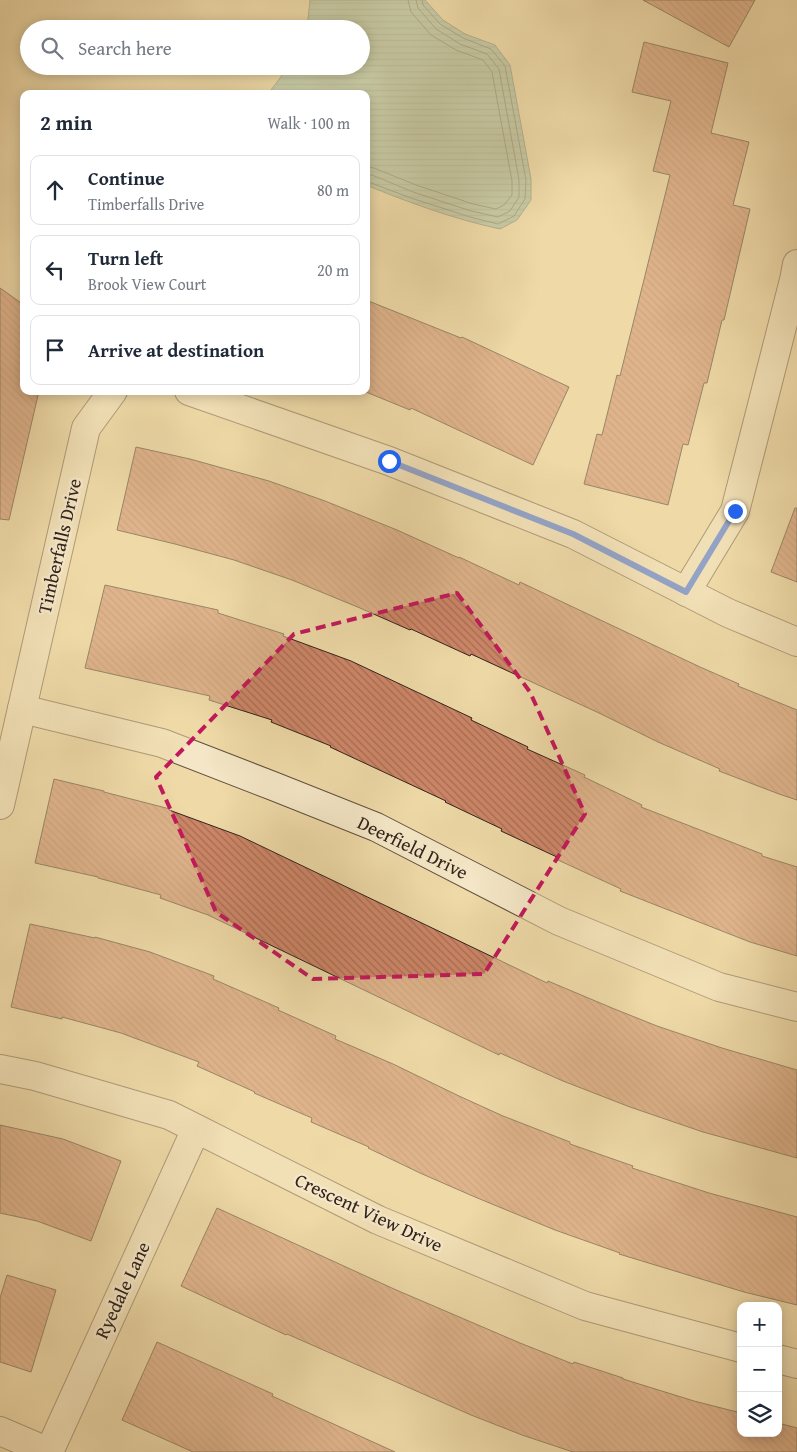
<!DOCTYPE html>
<meta charset="utf-8">
<style>
body{margin:0;font-family:"Gentium Book Plus",serif;background:#f6f6f7;color:#1f2937}
.controls{position:absolute;right:15px;bottom:15px;display:grid;overflow:hidden;border-radius:10px;box-shadow:0 2px 12px #0003}
.controls button{width:45px;height:45px;display:grid;place-items:center;padding:0;border:0;border-bottom:1px solid #e0e1e3;background:#fff;color:#1f2937;font:25px sans-serif}
.stop{position:absolute;width:15px;height:15px;margin:-11px;border:4px solid #2563eb;border-radius:50%;background:#fff}
.stop.end{background:#2563eb;border-color:#fff;box-shadow:0 1px 5px #0008}
.list{margin:0;padding:0;list-style:none}
h2{display:flex;justify-content:space-between;align-items:center;height:65px;margin:0;padding:0 20px;font-size:21px}
h2 small{font-size:16px;font-weight:400;color:#747a83}
.list li{display:grid;grid-template-columns:32px 1fr auto;gap:15px;align-items:center;box-sizing:border-box;height:70px;margin:0 10px 10px;padding:0 10px;border:1px solid #e0e1e3;border-radius:10px}
.list b{display:block;font-size:19px;white-space:nowrap}
.list p{margin:0;font-size:16px;white-space:nowrap;color:#747a83}
.list em{font-size:16px;font-style:normal;color:#747a83}
.icon{flex:none;width:28px;height:28px;fill:none;stroke:currentColor;stroke-width:2;stroke-linecap:round;stroke-linejoin:round}
.map{position:relative;flex:none;width:797px;height:1452px;overflow:hidden}
.search{position:absolute;background:#fff;box-shadow:0 2px 12px #0003;left:20px;top:20px;width:350px;height:55px;display:flex;align-items:center;gap:12px;box-sizing:border-box;padding:0 18px;border-radius:28px;color:#747a83;font-size:19px}
.panel{position:absolute;background:#fff;box-shadow:0 2px 12px #0003;left:20px;top:90px;width:350px;height:305px;border-radius:10px}
.map>svg:first-child{display:block}
.water{fill:url(#water-rules);stroke:#707e6d}
.lines{fill:none;stroke-linecap:round;stroke-linejoin:round}
.shore{stroke:#656e60;stroke-width:1}
.building{fill:url(#building-back-hatch);stroke:#30221c}
.minor-casing{stroke:#60503f;stroke-width:30}
.minor{stroke:#f4e6c6;stroke-width:28}
.route{stroke:#2563eb;stroke-width:6}
.marked{fill:none;stroke:#c2185b;stroke-width:4;stroke-dasharray:10 6;stroke-linejoin:round}
.labels{text-anchor:middle;dominant-baseline:central;stroke-width:5;stroke-linejoin:round;paint-order:stroke}
.street-label{font-size:19px;fill:#30221c;stroke:#f4e6c6}
</style>
<div class="map">
<svg width="797" height="1452" viewBox="0 0 797 1452">
<defs>
<pattern id="water-rules" width="6" height="5" patternUnits="userSpaceOnUse" patternTransform="scale(1.25)"><rect width="6" height="5" fill="#9abba3"/><path d="M0 2.5h6" fill="none" stroke="#85a08c"/></pattern>
<pattern id="building-back-hatch" width="6" height="6" patternUnits="userSpaceOnUse" patternTransform="scale(1.25)"><rect width="6" height="6" fill="#cd8668"/><path d="M-1 5l2 2M0 0l6 6M5-1l2 2" fill="none" stroke="#a76d55"/></pattern>
</defs>
<rect width="100%" height="100%" fill="#eed9a7"/>
<filter id="stains"><feTurbulence type="fractalNoise" baseFrequency=".004" numOctaves="4"/><feColorMatrix values="0 0 0 0 .2 0 0 0 0 .09 0 0 0 0 .02 0 0 0 .5 -.17"/></filter>
<radialGradient id="worn" r=".72"><stop offset=".6" stop-color="#630" stop-opacity="0"/><stop offset="1" stop-color="#630" stop-opacity=".3"/></radialGradient>
<path class="water" d="M 310,0 L 425,0 L 443,20 L 465,34 L 495,45 L 510,65 L 531,179 L 531,200 L 517,220 L 500,229 C 454,219 410,203 366,185 L 366,94 L 268,94 L 289,66 L 361,66 L 361,29 L 304,29 L 308,19 Z"/>
<g class="lines">
<g class="shore">
<polyline points="366,167 374,168 416,185 473,204 496,209 504,205 512,195 512,181 492,72 483,60 456,50 431,35 411,12 408,0"/>
<polyline points="366,175 372,175 413,192 471,211 498,217 510,211 519,197 519,180 499,69 487,54 460,44 436,29 418,8 416,0"/>
<polyline points="366,181 411,198 470,217 498,224 514,216 525,199 526,180 505,66 491,49 463,38 440,24 423,5 422,0"/>
</g>
</g>
<g class="building">
<polygon points="643,0 755,0 729,47"/>
<polygon points="644,42 728,63 711,133 749,142 733,205 750,209 724,320 722,320 707,383 704,383 688,445 683,444 668,505 584,484 597,434 602,435 617,375 620,376 670,175 653,171 671,101 632,92"/>
<polygon points="0,288 24,305 24,391 39,391 9,520 0,519"/>
<polygon points="366,300 461,338 462,337 569,387 533,465 411,408 410,410 366,392"/>
<polygon points="136,447 190,459 269,481 325,501 397,530 459,558 459,557 519,585 520,582 700,667 739,684 738,686 797,710 797,800 779,794 719,771 720,769 658,742 599,713 471,654 470,656 411,629 410,630 360,608 292,580 234,560 175,544 117,530"/>
<polygon points="795,508 797,508 797,582 771,572"/>
<polygon points="105,585 218,610 218,613 284,634 283,636 351,661 472,718 471,720 528,747 527,749 585,775 584,777 642,805 641,807 762,854 762,856 797,867 797,956 750,942 620,891 621,889 558,860 559,858 501,831 502,829 445,802 446,801 330,747 331,746 271,722 272,720 209,700 210,696 85,668"/>
<polygon points="54,779 104,791 104,792 170,809 169,810 240,836 547,983 548,981 612,1008 657,1026 722,1048 797,1070 797,1158 703,1132 630,1107 563,1081 500,1053 499,1055 208,915 160,898 161,895 98,878 98,877 35,863"/>
<polygon points="30,924 95,938 95,937 150,952 214,976 213,979 279,1008 278,1010 336,1036 335,1039 393,1064 459,1096 503,1116 570,1142 570,1144 633,1166 632,1168 709,1193 797,1217 797,1305 744,1292 619,1254 620,1253 555,1230 475,1197 420,1173 368,1148 369,1147 311,1122 312,1118 254,1093 255,1092 197,1066 199,1062 121,1033 62,1017 62,1019 11,1007"/>
<polygon points="0,1125 63,1139 121,1161 91,1241 37,1221 0,1213"/>
<polygon points="217,1208 394,1289 520,1343 573,1364 574,1362 623,1378 623,1379 694,1401 741,1413 741,1433 778,1433 778,1423 797,1428 797,1452 573,1452 522,1435 471,1415 287,1334 286,1335 181,1286"/>
<polygon points="7,1275 56,1290 31,1372 0,1362 0,1298"/>
<polygon points="157,1342 273,1394 272,1396 395,1452 193,1452 122,1420"/>
</g>
<g class="lines">
<defs>
<g id="minor">
<polyline points="189,391 389,461 573,534 728,613 797,642"/>
<polyline points="686,592 735,511 794,280 797,264"/>
<polyline points="22,709 162,743 273,786 376,827 559,921 719,987 797,1007"/>
<polyline points="0,805 86,428 113,391"/>
<polyline points="0,1069 35,1076 169,1115 378,1220 585,1306 741,1348"/>
<polyline points="778,1359 797,1364"/>
<polyline points="0,1431 49,1452"/>
<polyline points="49,1452 196,1129"/>
</g>
</defs>
<use href="#minor" class="minor-casing"/>
<use href="#minor" class="minor"/>
</g>
<g class="lines">
<polyline class="route" points="389,461 573,534 686,592 735,511"/>
</g>
<path d="M0 0H797V1452H0ZM 457,593 L 530,692 L 585,814 L 484,974 L 313,979 L 216,912 L 156,777 L 294,634 Z" fill="#eed9a7" fill-opacity=".55" fill-rule="evenodd"/>
<path class="marked" d="M 457,593 L 530,692 L 585,814 L 484,974 L 313,979 L 216,912 L 156,777 L 294,634 Z"/>
<g class="labels">
<g class="street-label">
<text transform="translate(59 546) rotate(-77)">Timberfalls Drive</text>
<text transform="translate(413 847) rotate(26)">Deerfield Drive</text>
<text transform="translate(369 1212) rotate(25)">Crescent View Drive</text>
<text transform="translate(122 1290) rotate(-65)">Ryedale Lane</text>
</g>
</g>
<rect width="100%" height="100%" filter="url(#stains)"/>
<rect width="100%" height="100%" fill="url(#worn)"/>
</svg>
<div class="controls">
<button>+</button>
<button>−</button>
<button><svg class="icon" aria-label="layers" viewBox="0 0 24 24"><path d="M12 4l9 5-9 5-9-5zM3 14l9 5 9-5"/></svg></button>
</div>
<div class="stop" style="left:389px;top:461px"></div>
<div class="stop end" style="left:735px;top:511px"></div>
<div class="search"><svg class="icon" aria-label="search" viewBox="0 0 24 24"><circle cx="10" cy="10" r="6"/><path d="M15 15l6 6"/></svg>Search here</div>
<section class="panel">
<h2>2 min<small>Walk · 100 m</small></h2>
<ul class="list">
<li><svg class="icon" aria-label="ahead" viewBox="0 0 24 24"><path d="M12 20V5M6 11l6-6 6 6"/></svg><div><b>Continue</b><p>Timberfalls Drive</p></div><em>80 m</em></li>
<li><svg class="icon" aria-label="left" viewBox="0 0 24 24"><path d="M17 20v-9H6M10 6l-5 5 5 5"/></svg><div><b>Turn left</b><p>Brook View Court</p></div><em>20 m</em></li>
<li><svg class="icon" aria-label="arrive" viewBox="0 0 24 24"><path d="M6 21V4h12l-3 4 3 4H6"/></svg><div><b>Arrive at destination</b></div></li>
</ul>
</section>
</div>
